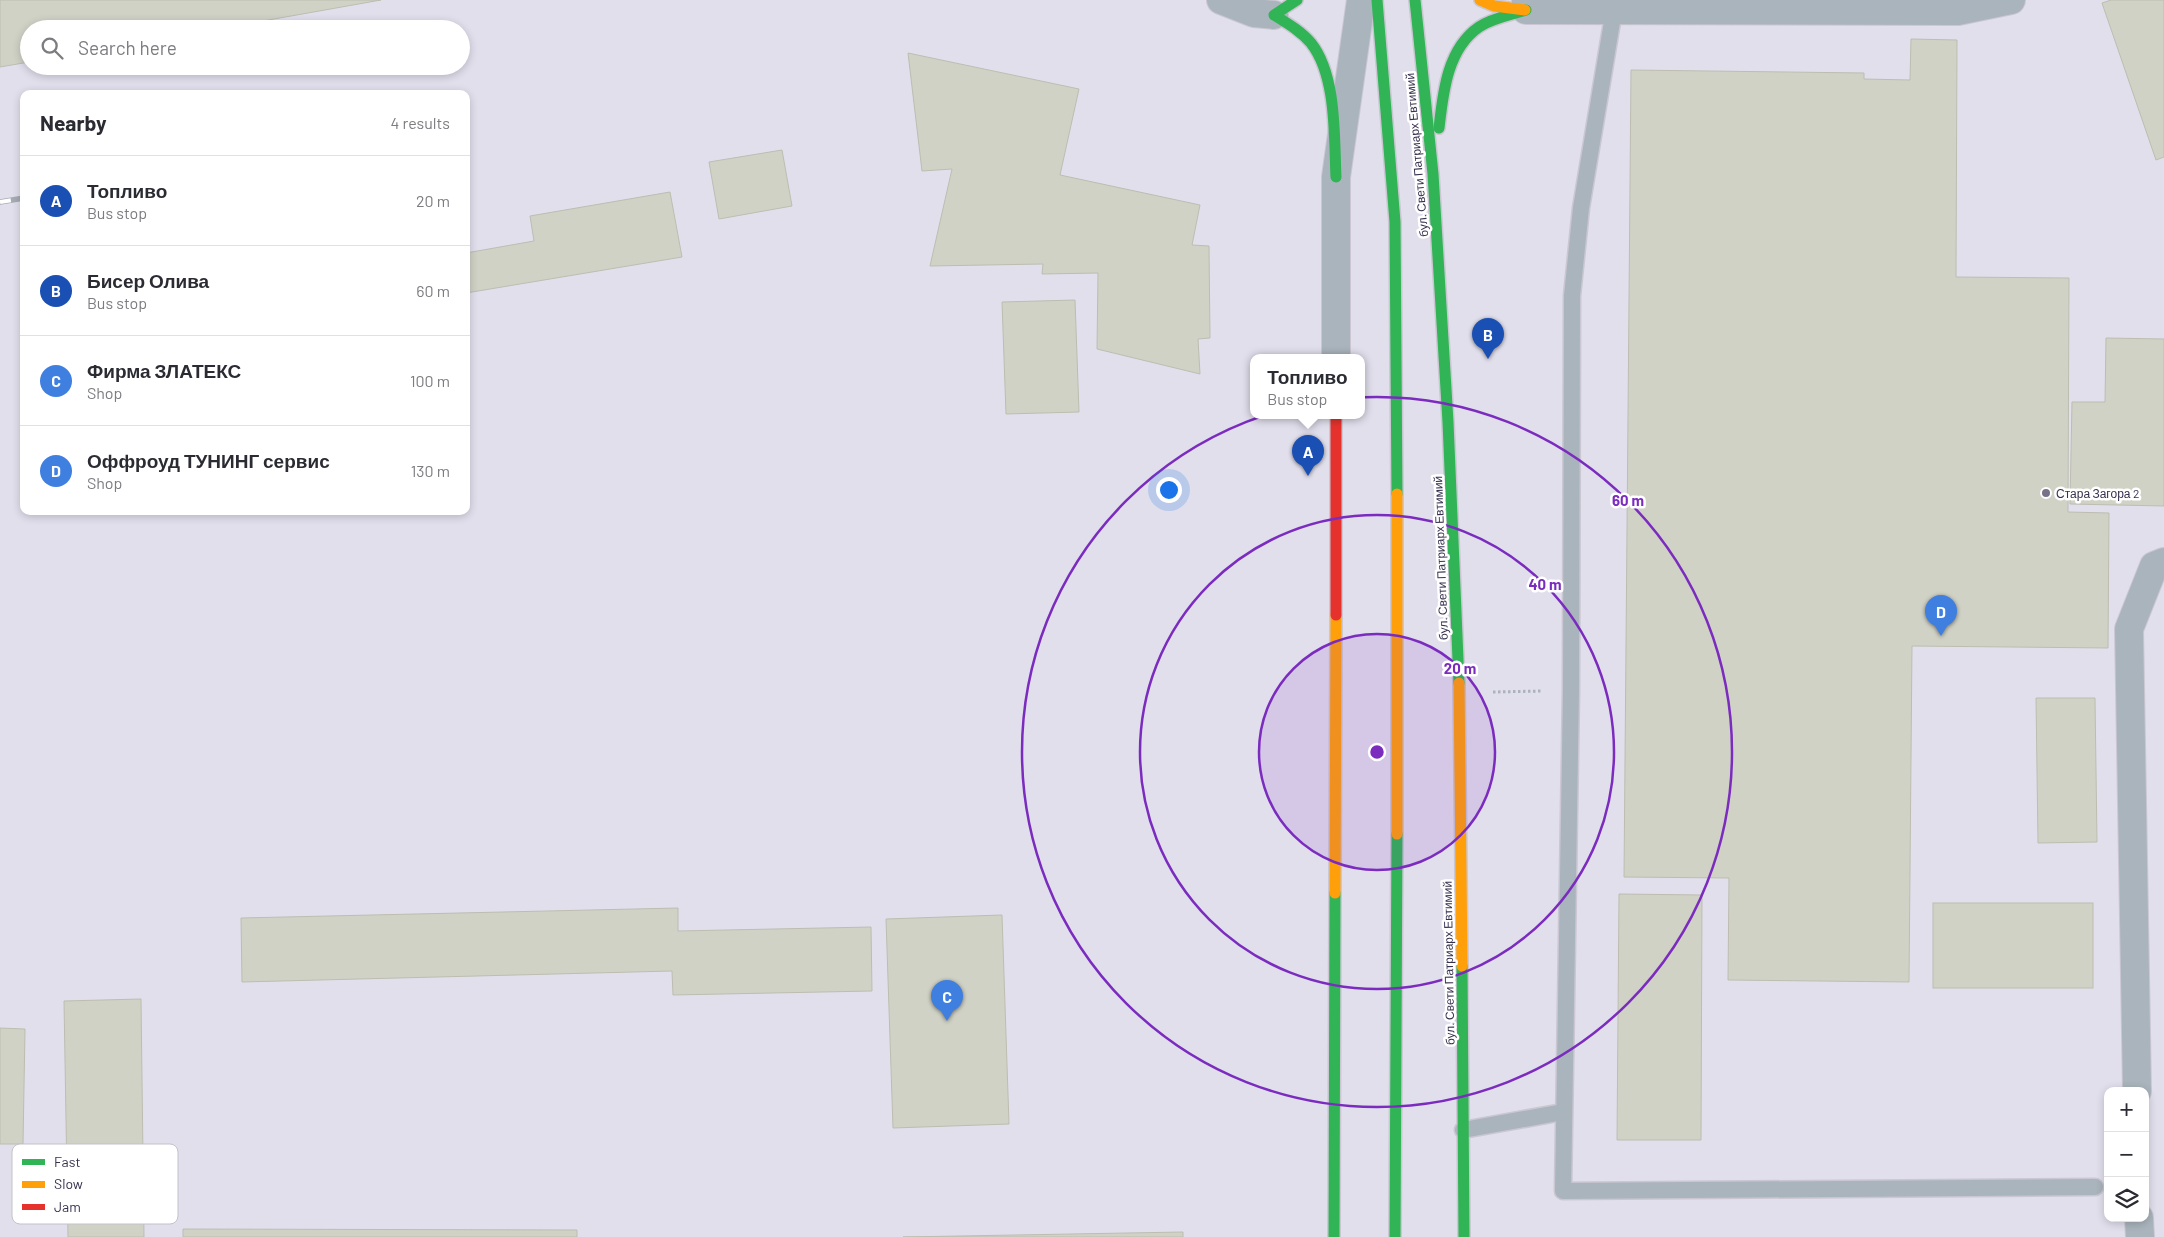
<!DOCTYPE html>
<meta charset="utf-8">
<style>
body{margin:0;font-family:Barlow,sans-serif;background:#f2f2f3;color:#2b2b33}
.controls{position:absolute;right:15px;bottom:15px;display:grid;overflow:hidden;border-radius:10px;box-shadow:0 2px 8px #0003}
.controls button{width:45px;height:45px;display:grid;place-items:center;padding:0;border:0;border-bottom:1px solid #e1e1e2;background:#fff;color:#2b2b33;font:25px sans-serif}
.you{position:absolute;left:1168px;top:489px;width:18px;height:18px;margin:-12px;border:4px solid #fff;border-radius:50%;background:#1a73e8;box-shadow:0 0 0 8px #1a73e833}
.badge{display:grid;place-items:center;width:32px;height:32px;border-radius:50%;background:#0f766e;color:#fff;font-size:16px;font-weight:700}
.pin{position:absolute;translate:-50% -41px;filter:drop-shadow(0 1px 2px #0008)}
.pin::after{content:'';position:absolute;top:26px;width:18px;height:15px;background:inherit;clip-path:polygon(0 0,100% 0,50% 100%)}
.popup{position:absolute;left:1250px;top:354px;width:115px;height:65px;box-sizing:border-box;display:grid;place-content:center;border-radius:10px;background:#fff;filter:drop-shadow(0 1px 4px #0005);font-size:16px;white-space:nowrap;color:#7c7c81}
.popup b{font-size:19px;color:#2b2b33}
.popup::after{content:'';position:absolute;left:50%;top:100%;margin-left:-10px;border:10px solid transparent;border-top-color:#fff}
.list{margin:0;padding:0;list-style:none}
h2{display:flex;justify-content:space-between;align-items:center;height:65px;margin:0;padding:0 20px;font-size:21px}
h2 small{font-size:16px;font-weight:400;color:#7c7c81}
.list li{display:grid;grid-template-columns:32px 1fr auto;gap:15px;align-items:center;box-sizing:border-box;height:90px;padding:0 20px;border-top:1px solid #e1e1e2}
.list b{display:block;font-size:19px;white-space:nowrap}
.list p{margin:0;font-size:16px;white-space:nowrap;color:#7c7c81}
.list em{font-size:16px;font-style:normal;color:#7c7c81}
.icon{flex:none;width:28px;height:28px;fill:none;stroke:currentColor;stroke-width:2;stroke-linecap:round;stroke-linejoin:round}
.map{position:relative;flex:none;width:2164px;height:1237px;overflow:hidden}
.search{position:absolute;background:#fff;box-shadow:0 2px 8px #0003;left:20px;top:20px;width:450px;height:55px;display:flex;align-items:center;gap:12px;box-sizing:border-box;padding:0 18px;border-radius:28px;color:#7c7c81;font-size:19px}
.panel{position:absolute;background:#fff;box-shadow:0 2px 8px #0003;left:20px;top:90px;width:450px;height:425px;border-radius:10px}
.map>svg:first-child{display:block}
.built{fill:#e1dfec;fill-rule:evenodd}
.building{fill:#d1d2c6;stroke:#bdbdb2}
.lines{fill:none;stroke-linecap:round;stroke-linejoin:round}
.lane-casing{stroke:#cac7d2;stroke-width:19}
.street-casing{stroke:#cac7d2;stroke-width:30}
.fast-casing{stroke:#cac7d2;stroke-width:14}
.slow-casing{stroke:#cac7d2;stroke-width:14}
.jam-casing{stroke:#cac7d2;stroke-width:14}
.path{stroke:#acb2ba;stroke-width:3;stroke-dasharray:2.5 2.5;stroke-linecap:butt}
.lane{stroke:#aab4bc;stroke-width:16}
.street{stroke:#aab4bc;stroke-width:28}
.fast{stroke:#30b455;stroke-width:11}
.slow{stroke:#ff9f0a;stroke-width:11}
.jam{stroke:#e5322d;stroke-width:11}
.rail-casing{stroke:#a7abb3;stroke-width:5.5}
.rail{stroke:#fff;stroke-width:4;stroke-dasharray:11;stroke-linecap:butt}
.ring{fill:none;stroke:#7b2cbf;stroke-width:2.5}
.poi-dot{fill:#777288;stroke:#fff;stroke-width:2}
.labels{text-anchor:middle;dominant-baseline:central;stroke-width:5;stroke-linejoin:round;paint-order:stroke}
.street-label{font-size:12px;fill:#37314e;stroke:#fff}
.poi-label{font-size:12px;fill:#37314e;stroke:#fff;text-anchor:start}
.key{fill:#fff;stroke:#c3c1ca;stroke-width:1}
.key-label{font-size:14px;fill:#37314e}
.centre{fill:#7b2cbf;stroke:#fff;stroke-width:2.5}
.ring-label{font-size:15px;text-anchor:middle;font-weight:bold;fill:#7b2cbf;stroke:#fff;stroke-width:5;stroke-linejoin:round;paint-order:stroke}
</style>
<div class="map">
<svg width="2164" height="1237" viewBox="0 0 2164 1237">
<rect width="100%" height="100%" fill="#eeecf4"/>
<path class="built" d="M 0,0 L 2164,0 L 2164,1237 L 0,1237 ZM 29,29 L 461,29 L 461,66 L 29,66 ZM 24,94 L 466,94 L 466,511 L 24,511 ZM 1254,357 L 1362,357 L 1362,415 L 1254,415 ZM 2108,1091 L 2145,1091 L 2145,1218 L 2108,1218 Z"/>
<g class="building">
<polygon points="0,0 381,0 218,29 29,29 29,62 0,67"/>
<polygon points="2111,0 2164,0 2164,157 2156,160 2102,3"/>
<polygon points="1911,39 1957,40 1956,277 2069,278 2068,512 2109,513 2108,648 1912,646 1909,982 1728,980 1729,878 1624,877 1631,70 1864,73 1864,79 1910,80"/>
<polygon points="908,53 1079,89 1060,175 1200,205 1192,245 1209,246 1210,338 1198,339 1200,374 1097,349 1098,273 1042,274 1043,264 930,266 952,169 922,171"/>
<polygon points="782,150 792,206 719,219 709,162"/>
<polygon points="670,192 682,257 466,293 466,253 534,241 530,216"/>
<polygon points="1075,300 1079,412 1006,414 1002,302"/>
<polygon points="2106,338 2164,339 2164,506 2070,504 2072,402 2105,402"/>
<polygon points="2036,698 2095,698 2097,842 2038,843"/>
<polygon points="1619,894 1702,895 1701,1140 1617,1140"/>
<rect x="1933" y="903" width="160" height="85"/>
<polygon points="678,908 678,931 871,927 872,991 673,995 672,971 242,982 241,918"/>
<polygon points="1002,915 1009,1124 893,1128 886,919"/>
<polygon points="141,999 144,1237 68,1237 64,1001"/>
<polygon points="0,1028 25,1029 23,1144 0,1144"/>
<polygon points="183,1229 577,1230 577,1237 183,1237"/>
<polygon points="1183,1232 1183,1237 903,1237"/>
</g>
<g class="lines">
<defs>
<g id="lane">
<polyline points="1614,10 1581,208 1572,296 1571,690 1563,1191 2095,1187"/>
<polyline points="1463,1130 1563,1112"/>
</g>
<g id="street">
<polyline points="1221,0 1254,13 1274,15"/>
<polyline points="1526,0 1526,10 1958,11 2011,0"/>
<polyline points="1336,357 1336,177 1361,0"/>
<polyline points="2137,1091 2129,629 2154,566 2164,562"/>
<polyline points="2139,1218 2140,1237"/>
</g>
<g id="fast">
<path d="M 1297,0 L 1274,15 C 1287,23 1301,31 1311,43 C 1337,76 1334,137 1336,177"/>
<polyline points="1377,0 1395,222 1397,494"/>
<polyline points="1415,0 1433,174 1448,422 1459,683"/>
<path d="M 1439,128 C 1443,93 1447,49 1479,27 C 1492,18 1511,15 1526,10"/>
<polyline points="1462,966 1464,1237"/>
<polyline points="1334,1237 1335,893"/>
<polyline points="1395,1237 1397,834"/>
</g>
<g id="slow">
<polyline points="1480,0 1494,6 1525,10"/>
<polyline points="1397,494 1397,834"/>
<polyline points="1459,683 1462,966"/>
<polyline points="1335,893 1336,615"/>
</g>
<polyline id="jam" points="1336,615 1336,415"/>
</defs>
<use href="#lane" class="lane-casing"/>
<use href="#street" class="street-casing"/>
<use href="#fast" class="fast-casing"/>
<use href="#slow" class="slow-casing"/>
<use href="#jam" class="jam-casing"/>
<polyline class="path" points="1493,692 1542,691"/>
<use href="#lane" class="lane"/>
<use href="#street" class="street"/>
<use href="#fast" class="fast"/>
<use href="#slow" class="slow"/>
<use href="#jam" class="jam"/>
<defs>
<polyline id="rail" points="0,202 24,198"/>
</defs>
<use href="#rail" class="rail-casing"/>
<use href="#rail" class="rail"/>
</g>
<circle cx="1377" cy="752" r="118" fill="#7b2cbf" fill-opacity=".12"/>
<g class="ring">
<circle cx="1377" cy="752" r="118"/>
<circle cx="1377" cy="752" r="237"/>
<circle cx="1377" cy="752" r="355"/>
</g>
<circle class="poi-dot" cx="2046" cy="493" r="5"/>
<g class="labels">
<g class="street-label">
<text transform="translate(1416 155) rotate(-95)">бул. Свети Патриарх Евтимий</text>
<text transform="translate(1440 558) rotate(-92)">бул. Свети Патриарх Евтимий</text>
<text transform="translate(1448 963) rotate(-91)">бул. Свети Патриарх Евтимий</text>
</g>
<g class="poi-label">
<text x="2056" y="493">Стара Загора 2</text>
</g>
</g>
<rect x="12" y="1144" width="166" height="80" rx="8" class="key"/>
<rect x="22" y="1159" width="23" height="6" fill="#30b455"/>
<rect x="22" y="1181" width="23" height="7" fill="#ff9f0a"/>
<rect x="22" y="1204" width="23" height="6" fill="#e5322d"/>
<g class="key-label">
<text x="54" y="1167">Fast</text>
<text x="54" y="1189">Slow</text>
<text x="54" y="1212">Jam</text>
</g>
<circle cx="1377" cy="752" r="8" class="centre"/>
<g class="ring-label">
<text x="1628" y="506">60 m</text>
<text x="1545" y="590">40 m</text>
<text x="1460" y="674">20 m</text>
</g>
</svg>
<div class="controls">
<button>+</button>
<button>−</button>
<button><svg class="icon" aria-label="layers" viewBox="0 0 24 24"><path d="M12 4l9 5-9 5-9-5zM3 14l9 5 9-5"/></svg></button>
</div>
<div class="you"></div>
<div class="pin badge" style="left:1308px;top:476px;background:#1a4fb4">A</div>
<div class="popup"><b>Топливо</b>Bus stop</div>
<div class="pin badge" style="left:1488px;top:359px;background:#1a4fb4">B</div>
<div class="pin badge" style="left:947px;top:1021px;background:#3f7fe0">C</div>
<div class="pin badge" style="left:1941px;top:636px;background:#3f7fe0">D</div>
<div class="search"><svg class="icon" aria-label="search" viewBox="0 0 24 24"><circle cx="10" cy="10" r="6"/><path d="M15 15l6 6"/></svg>Search here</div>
<section class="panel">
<h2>Nearby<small>4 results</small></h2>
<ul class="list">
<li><span class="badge" style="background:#1a4fb4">A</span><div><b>Топливо</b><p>Bus stop</p></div><em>20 m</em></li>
<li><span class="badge" style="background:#1a4fb4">B</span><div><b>Бисер Олива</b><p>Bus stop</p></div><em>60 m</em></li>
<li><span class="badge" style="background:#3f7fe0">C</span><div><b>Фирма ЗЛАТЕКС</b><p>Shop</p></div><em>100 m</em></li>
<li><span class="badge" style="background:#3f7fe0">D</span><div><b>Оффроуд ТУНИНГ сервис</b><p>Shop</p></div><em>130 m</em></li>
</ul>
</section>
</div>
